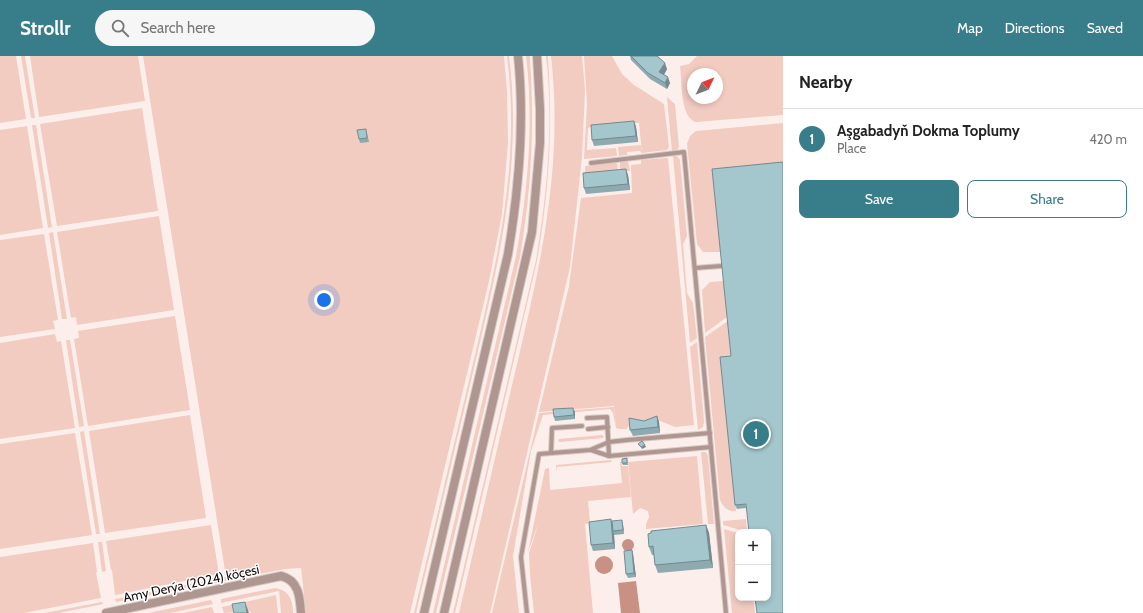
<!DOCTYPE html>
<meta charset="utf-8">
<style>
body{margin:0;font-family:Cabin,sans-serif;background:#f6f6f6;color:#222}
.controls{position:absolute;right:12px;bottom:12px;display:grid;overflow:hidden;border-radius:8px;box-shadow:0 2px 6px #0003}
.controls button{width:36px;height:36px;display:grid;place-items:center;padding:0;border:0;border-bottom:1px solid #e0e0e0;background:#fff;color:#222;font:20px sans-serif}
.compass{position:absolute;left:687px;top:12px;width:36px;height:36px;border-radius:50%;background:#fff;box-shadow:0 2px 6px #0003;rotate:47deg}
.you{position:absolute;left:324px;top:244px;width:14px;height:14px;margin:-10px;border:3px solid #fff;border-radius:50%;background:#1a73e8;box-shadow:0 0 0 6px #1a73e833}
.badge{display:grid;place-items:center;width:26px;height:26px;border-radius:50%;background:#377d8a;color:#fff;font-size:13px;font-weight:700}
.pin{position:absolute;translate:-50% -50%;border:2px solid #fff;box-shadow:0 1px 4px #0006}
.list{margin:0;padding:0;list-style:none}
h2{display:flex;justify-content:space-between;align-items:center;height:52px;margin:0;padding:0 16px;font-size:17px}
h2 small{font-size:13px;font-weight:400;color:#767676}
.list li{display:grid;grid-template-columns:26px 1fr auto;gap:12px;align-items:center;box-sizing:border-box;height:60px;padding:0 16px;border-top:1px solid #e0e0e0}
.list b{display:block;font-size:15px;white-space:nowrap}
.list p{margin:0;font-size:13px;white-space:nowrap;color:#767676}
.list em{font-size:13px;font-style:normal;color:#767676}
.actions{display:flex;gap:8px;padding:12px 16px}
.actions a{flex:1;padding:9px 0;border:1px solid #377d8a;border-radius:8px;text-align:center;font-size:14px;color:#377d8a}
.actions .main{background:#377d8a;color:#fff}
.icon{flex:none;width:22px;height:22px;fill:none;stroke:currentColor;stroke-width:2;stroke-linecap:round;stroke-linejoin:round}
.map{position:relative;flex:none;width:783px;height:557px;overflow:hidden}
header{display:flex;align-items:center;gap:24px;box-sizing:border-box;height:56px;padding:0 20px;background:#377d8a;color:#fff}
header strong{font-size:19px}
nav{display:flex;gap:22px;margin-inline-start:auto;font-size:14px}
.search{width:280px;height:36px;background:#f6f6f6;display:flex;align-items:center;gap:10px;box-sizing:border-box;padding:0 14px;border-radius:22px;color:#767676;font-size:15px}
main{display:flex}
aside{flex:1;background:#fff}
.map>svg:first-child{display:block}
.green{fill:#f2cbc1;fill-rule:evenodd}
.water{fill:#c89183}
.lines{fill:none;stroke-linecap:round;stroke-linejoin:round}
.lane-casing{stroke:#d7cbc7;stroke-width:6}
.street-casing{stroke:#d7cbc7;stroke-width:10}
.lane{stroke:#b09690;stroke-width:4}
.street{stroke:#b09690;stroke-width:8}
.wall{fill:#8daab0}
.shaded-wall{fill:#738b90}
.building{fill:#a4c6cd;stroke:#738b90}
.labels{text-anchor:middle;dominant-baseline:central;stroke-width:3;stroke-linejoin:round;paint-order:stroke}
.street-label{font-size:13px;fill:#150b08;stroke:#fff}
</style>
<header>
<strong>Strollr</strong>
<div class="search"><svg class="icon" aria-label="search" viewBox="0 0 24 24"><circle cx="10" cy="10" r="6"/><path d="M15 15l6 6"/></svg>Search here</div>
<nav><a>Map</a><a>Directions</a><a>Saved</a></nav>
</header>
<main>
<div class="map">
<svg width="783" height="557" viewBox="0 0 783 557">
<rect width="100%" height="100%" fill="#fcefeb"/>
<g class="green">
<polygon points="0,0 16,0 26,63 0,67"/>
<polygon points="21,0 25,0 35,62 31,62"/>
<polygon points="30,0 138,0 145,45 39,61"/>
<polygon points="143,0 504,0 507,35 508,87 502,158 489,225 410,557 306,557 301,512 285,513 116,546 115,543 226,521"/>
<path d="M 507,0 L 509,0 C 523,111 498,209 473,316 C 454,396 435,477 416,557 L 414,557 C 433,477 452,396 471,316 C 496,209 521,111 507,0 Z"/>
<path d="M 526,0 L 530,0 L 530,5 C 535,71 531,135 520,201 L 436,557 L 433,557 L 516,200 C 528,134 534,67 526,0 Z"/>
<path d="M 546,0 L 548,0 L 548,3 C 553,72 549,137 537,205 L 455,557 L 453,557 L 536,204 C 547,137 554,68 546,0 Z"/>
<path d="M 551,0 L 582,0 L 585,34 L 582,101 L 570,211 L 490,557 L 459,557 C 477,480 495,402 513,325 C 539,215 564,114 551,0 Z"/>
<polygon points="584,0 612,0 622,18 634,29 664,48 669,91 667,94 642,97 639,67 593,70 588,72 587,94 616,92 617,100 584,103 587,48"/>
<path d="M 697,0 L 783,0 L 783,59 L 696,66 C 680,62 682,25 680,10 L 689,8 ZM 693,18 L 717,18 L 717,42 L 693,42 Z"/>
<polygon points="667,41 675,48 679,91 676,95 672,96"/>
<polygon points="142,52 158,155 57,170 40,68"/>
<polygon points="783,67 783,107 721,196 703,196 697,188 687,88 690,80 696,75"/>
<polygon points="32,69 36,69 52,171 48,172"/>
<polygon points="27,70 43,172 0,179 0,74"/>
<polygon points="641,89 642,98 640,95 627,96 627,99 619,100 618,91"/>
<polygon points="673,100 677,100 680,104 687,180 683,188 687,237 693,247 697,282 690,287"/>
<polygon points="668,102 694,369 675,371 660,365 631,368 626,373 619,373 616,372 614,350 539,356 569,230 581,142 632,137 631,109 641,108 641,104"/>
<polygon points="617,106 618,116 585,118 585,110"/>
<polygon points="620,106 628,106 630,115 620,116"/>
<polygon points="159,160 174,254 77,269 76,261 71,262 57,176"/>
<polygon points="53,176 67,263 62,263 49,177"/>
<polygon points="44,178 58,264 53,265 55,273 0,281 0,184"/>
<polygon points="724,225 727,261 705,277 702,234 710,226"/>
<polygon points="175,260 190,354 88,370 74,283 79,282 78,275"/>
<path d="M 728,265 L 732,303 L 721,304 L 736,455 C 728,456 724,452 720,444 L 705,281 Z"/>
<polygon points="55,278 57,286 61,285 75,372 0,383 0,287"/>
<polygon points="66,284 70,284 84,370 79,371"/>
<polygon points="697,286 704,366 703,371 698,374 690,291"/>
<polygon points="614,351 616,372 613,357 610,353 543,359 531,395 513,500 519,557 492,557 539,357"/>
<polygon points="190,359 206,462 105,477 89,375"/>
<polygon points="84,375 100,478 96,478 80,376"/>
<polygon points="75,377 92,479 0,493 0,388"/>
<polygon points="602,379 604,381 603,382 560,386 558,385 559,383"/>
<polygon points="701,396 706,396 708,400 714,468 708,468"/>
<polygon points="697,400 703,468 646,473 646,468 649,461 648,455 640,452 633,458 628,406"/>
<polygon points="611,404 612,406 557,411 557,417 556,409"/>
<polygon points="621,405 622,410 628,410 631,441 588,445 590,467 585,468 593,557 534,557 530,519 529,497 539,466 528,496 545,413 549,412 550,434 622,427 620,407"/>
<polygon points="746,463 747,476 723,469 723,465"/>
<polygon points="211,469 219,518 115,539 112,514 111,514 106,485"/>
<polygon points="724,473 738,477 738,542 753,542 755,557 732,557"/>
<polygon points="98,486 102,486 106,515 102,516"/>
<polygon points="93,487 97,516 96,517 101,542 24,557 0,557 0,501"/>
<path d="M 275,532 C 289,534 293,544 293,557 L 281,557 L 279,535 L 221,547 L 221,543 Z"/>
<polygon points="276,539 278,557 251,557 250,555 224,557 222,551"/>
<polygon points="211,544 213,548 170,557 148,557"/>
<polygon points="102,546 103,548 59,557 44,557"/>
<polygon points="212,551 214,557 183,557"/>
</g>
<g class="water">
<circle cx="628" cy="489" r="6"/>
<circle cx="604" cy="509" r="9"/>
<polygon points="636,525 640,557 621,557 618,527"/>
</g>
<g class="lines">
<defs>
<g id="lane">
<polyline points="591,107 684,96 726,557"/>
<polyline points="695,212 721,210"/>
<polyline points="587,362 607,361 609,400"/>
<polyline points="588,373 608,371"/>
<polyline points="591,394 609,400 711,391"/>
<polyline points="551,397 552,372 582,370"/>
<polyline points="527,557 521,501 539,398 590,394 609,386 627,384 710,377"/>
</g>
<g id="street">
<path d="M 106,557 L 281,520 C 299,524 300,542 301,557"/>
<path d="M 424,557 L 508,198 C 519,133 525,66 518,0"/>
<polyline points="444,557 532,176 540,87 540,53 537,0"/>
</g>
</defs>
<use href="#lane" class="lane-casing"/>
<use href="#street" class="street-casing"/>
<use href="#lane" class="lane"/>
<use href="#street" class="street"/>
</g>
<g class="wall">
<polygon points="630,0 657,0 667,13 664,19 670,27 667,33 650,23 631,4"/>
<polygon points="634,65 636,71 638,86 594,90 592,84"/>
<polygon points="367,77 369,86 360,87 359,83"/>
<polygon points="628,119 630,134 586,138 584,132"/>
<polygon points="731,300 746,452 737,453 735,449"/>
<polygon points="575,356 575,363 555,365 554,361"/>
<polygon points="657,360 659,366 660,377 633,380 630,374 644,365"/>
<polygon points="627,402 628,409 623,409 622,407"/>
<polygon points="612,465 623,469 624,478 614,479 615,493 593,495 591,489"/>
<polygon points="706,469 709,477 713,512 658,517 655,509 654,499 652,499 649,491 651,477"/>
<polygon points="632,494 633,498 636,521 628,522 626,518"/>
</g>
<g class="shaded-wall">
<polygon points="665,7 667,13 662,22 659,16"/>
<polygon points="668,21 670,27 667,33 665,27"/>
<polygon points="634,65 636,71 638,86 636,80"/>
<polygon points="626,113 628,119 630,134 628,128"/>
<polygon points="573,352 575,356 575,363 574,359"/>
<polygon points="657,360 659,366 660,377 658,371"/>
<polygon points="645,389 646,391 642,393 641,391"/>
<polygon points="611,463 613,469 613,475 614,479 615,493 613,487"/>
<polygon points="622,464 623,469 624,478 623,474"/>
<polygon points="706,469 709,477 713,512 710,504"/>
<polygon points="632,494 633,498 636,521 634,517"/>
<polygon points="245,546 249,557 247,557"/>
</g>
<g class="building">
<polygon points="631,0 657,0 665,7 659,16 668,21 665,27 648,17"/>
<polygon points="634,65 636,80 592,84 591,69"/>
<polygon points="366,73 367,82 359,83 357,74"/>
<polygon points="783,106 783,557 757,557 755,542 768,542 768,476 749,476 746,448 735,449 720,301 731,300 712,113"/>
<polygon points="626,113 628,128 584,132 583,117"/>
<polygon points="573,352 574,359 554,361 553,353"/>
<polygon points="657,360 658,371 630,374 629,362 644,365"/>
<polygon points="642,385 645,389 641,391 638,388"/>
<polygon points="627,402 627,407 622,407 622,403"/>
<polygon points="611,463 613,487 591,489 589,466"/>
<polygon points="622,464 623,474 613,475 612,465"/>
<polygon points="706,469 710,504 655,509 653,490 649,491 648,478 651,477 651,475"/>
<polygon points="632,494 634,517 626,518 624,495"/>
<polygon points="245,546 247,557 234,557 232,548"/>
</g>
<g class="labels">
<g class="street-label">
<text transform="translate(191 527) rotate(-12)">Amy Derýa (2024) köçesi</text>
</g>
</g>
</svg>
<div class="controls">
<button>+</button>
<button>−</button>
</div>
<svg class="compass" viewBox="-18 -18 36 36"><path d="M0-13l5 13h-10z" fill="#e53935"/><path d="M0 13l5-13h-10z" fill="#767676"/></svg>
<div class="you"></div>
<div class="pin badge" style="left:756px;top:378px">1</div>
</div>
<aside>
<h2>Nearby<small></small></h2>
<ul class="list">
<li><span class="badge">1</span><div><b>Aşgabadyň Dokma Toplumy</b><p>Place</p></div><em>420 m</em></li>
</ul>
<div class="actions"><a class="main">Save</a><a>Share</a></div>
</aside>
</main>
